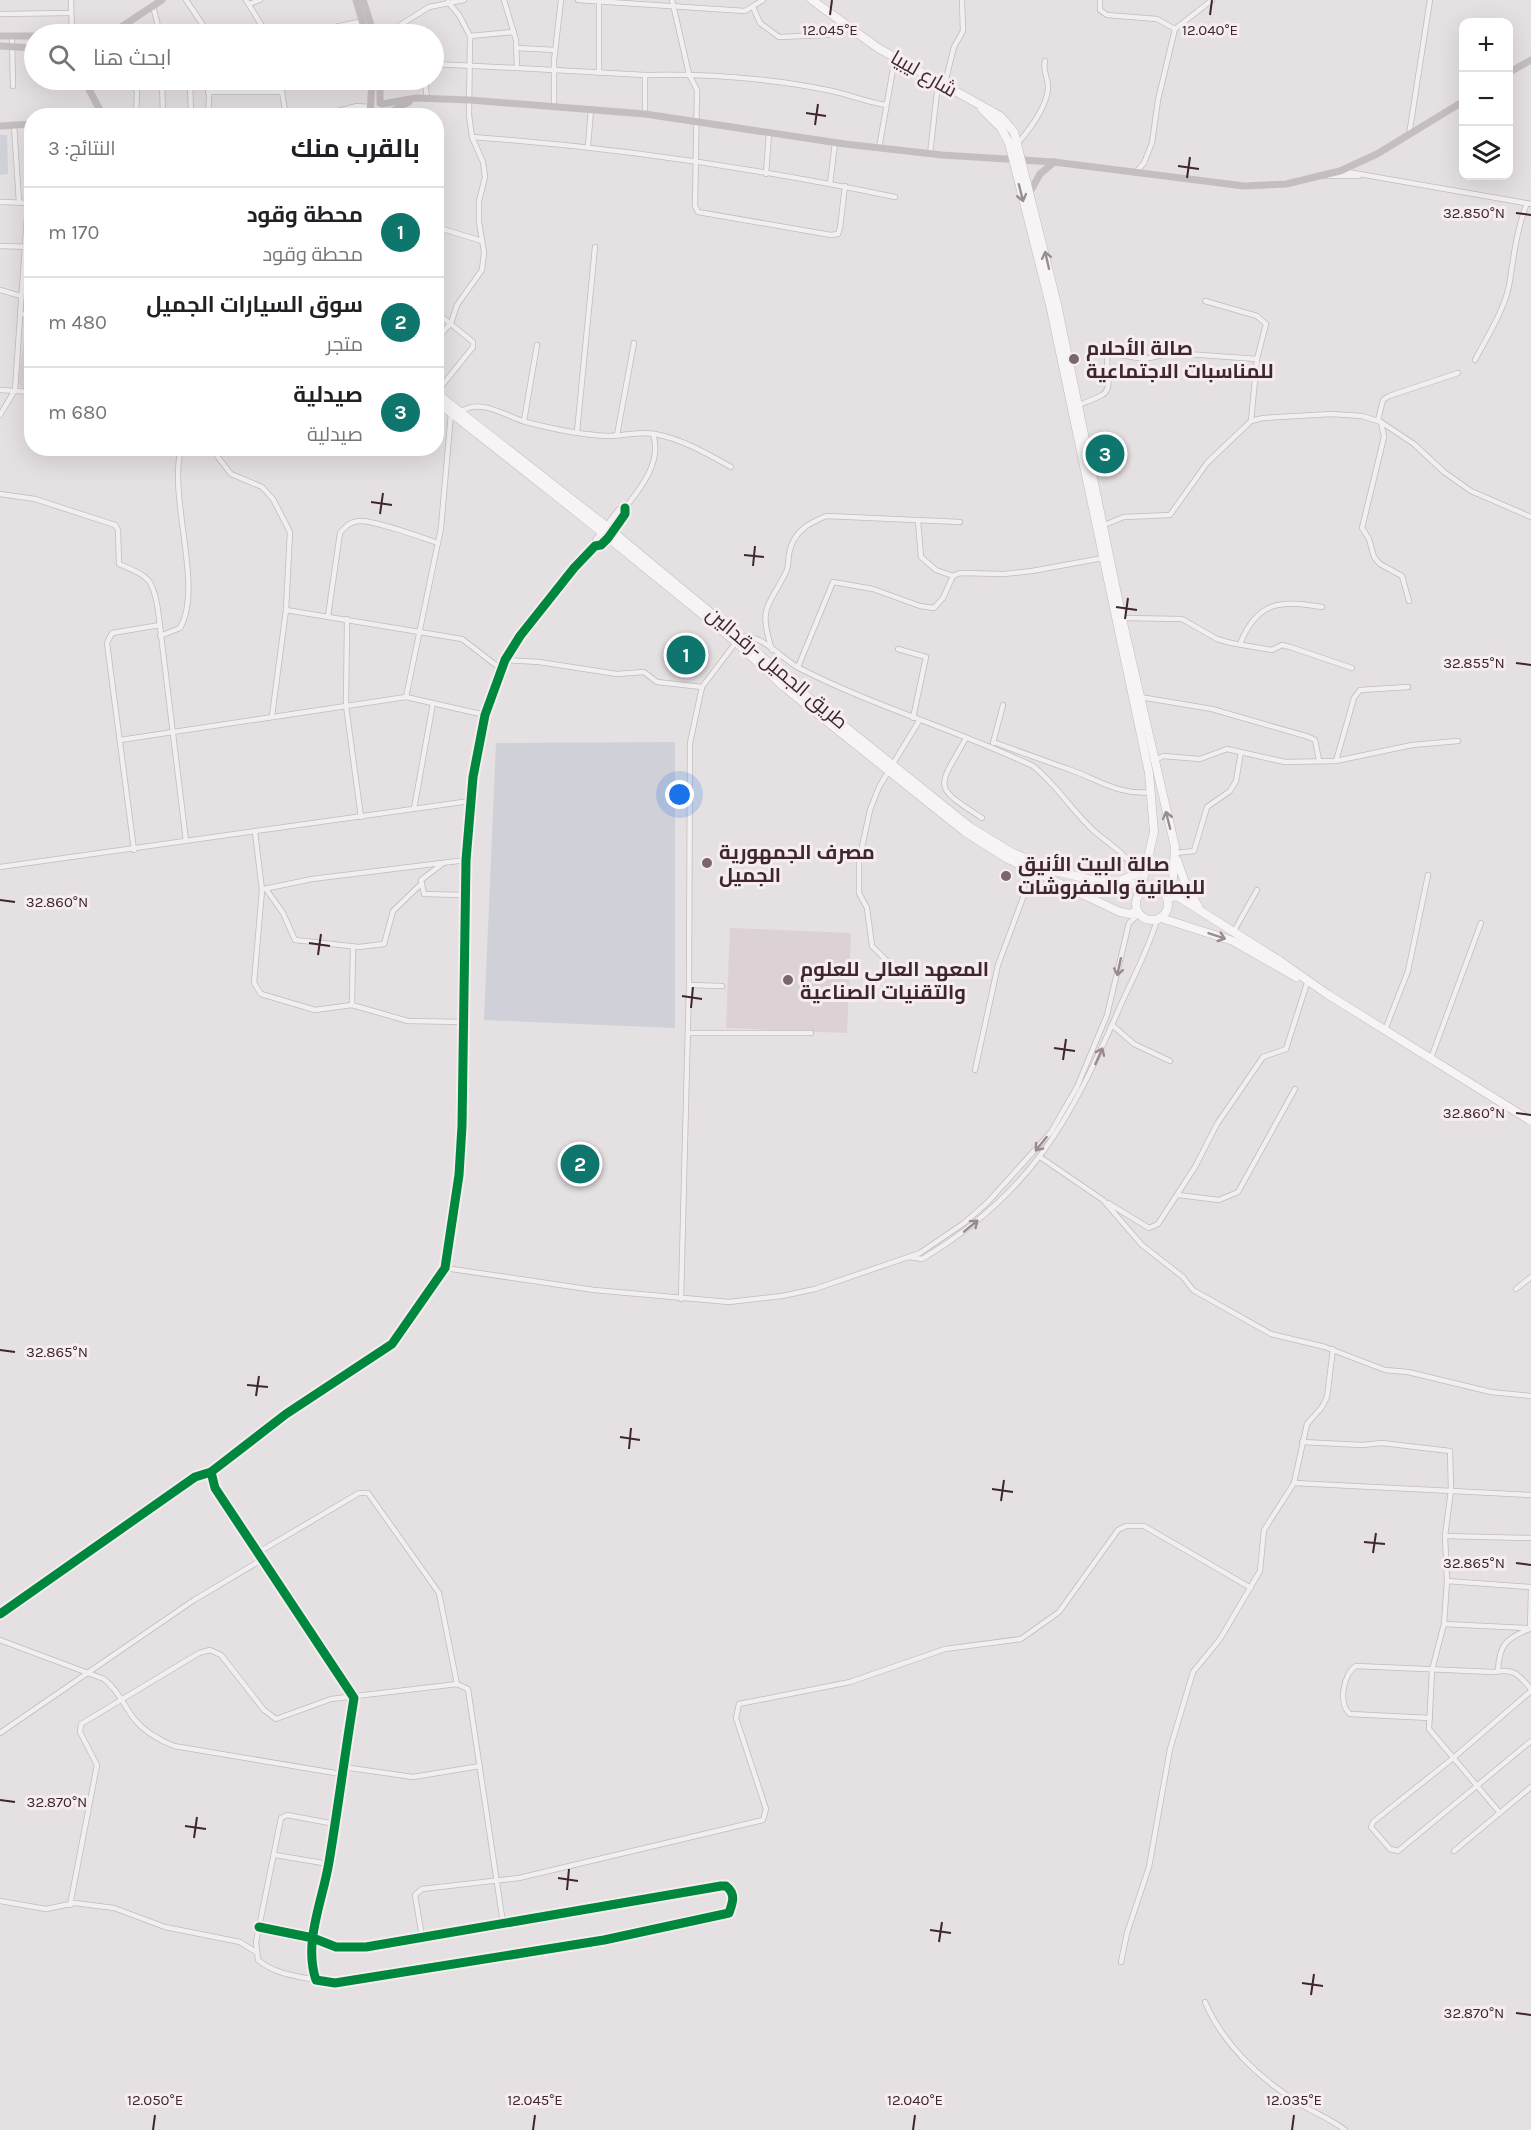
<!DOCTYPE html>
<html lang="ar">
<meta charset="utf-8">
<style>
body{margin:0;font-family:Karla,Cairo,sans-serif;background:#f2f2f2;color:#202124;direction:rtl}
.controls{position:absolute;right:18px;top:18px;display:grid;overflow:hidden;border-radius:12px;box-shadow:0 6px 24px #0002}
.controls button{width:54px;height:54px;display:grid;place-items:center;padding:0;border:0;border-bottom:2px solid #e0e0e0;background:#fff;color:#202124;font:30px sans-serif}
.you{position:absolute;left:680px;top:795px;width:21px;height:21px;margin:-15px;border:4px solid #fff;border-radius:50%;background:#1a73e8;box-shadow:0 0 0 9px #1a73e833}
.badge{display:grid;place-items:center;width:39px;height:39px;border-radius:50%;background:#0f766e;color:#fff;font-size:20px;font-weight:700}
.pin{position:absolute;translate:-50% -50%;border:3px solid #fff;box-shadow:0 2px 6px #0006}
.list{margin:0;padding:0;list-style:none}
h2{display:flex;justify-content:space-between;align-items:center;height:78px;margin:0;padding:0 24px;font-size:26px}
h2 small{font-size:20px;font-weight:400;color:#757577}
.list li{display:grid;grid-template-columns:39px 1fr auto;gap:18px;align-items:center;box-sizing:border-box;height:90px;padding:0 24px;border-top:2px solid #e0e0e0}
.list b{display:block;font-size:22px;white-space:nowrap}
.list p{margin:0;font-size:20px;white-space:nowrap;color:#757577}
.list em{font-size:20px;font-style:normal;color:#757577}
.icon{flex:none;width:33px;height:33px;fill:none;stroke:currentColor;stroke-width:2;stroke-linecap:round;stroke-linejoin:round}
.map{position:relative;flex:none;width:1531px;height:2130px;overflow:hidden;direction:ltr}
.search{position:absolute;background:#fff;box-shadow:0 6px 24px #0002;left:24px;top:24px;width:420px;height:66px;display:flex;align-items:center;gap:15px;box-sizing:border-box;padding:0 21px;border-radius:33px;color:#757577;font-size:22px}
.panel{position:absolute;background:#fff;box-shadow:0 6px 24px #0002;left:24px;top:108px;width:420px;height:348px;border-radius:24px;direction:rtl}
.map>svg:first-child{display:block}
.built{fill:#dcd1d5}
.green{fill:#d0d0d9}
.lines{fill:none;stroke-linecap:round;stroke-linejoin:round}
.street-casing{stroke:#c2bcbe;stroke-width:6}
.primary-casing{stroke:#c3bcbf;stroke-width:9}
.street{stroke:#f2eff0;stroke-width:4.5}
.secondary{stroke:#c5bec0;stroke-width:7}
.primary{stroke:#f6f4f5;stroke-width:8}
.cycleway-casing{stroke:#f5edf0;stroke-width:13}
.cycleway{stroke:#00873e;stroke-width:9}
.oneway{stroke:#9a8d92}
.oneway2{stroke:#988a8f}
.ticks{fill:none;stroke:#3f262e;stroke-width:2}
.poi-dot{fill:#79676d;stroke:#f5edf0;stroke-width:2}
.labels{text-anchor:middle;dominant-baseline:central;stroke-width:6;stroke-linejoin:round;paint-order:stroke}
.street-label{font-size:20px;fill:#3f262e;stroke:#f5edf0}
.poi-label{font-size:20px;font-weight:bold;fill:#3f262e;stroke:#f5edf0;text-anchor:start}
.ticks-label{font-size:15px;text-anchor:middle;fill:#3f262e;stroke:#f5edf0;stroke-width:6;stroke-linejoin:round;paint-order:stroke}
</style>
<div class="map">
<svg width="1531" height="2130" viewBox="0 0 1531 2130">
<rect width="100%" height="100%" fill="#e5e0e2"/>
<g class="built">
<polygon points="31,321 31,390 23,390 18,382 26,324"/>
<polygon points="730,928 851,933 847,1033 726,1028"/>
</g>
<g class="green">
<polygon points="0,135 7,135 8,174 0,175"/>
<polygon points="675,742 675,1028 484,1020 496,743"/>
</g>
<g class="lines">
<defs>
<g id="street">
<polyline points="71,0 72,34"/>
<polyline points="186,0 209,34"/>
<polyline points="246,0 267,34"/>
<polyline points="504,0 516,40 517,68 645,75"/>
<polyline points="578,0 745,11 763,0"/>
<polyline points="672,0 689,74 697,90 695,206 698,212 831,235 838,234 840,228 845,186"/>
<polyline points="1100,0 1100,10 1107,15 1157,19 1175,29"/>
<polyline points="448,2 459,15 470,36"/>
<polyline points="599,2 599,73"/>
<polyline points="249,4 260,0"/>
<polyline points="153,6 160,34"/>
<polyline points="753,7 760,23 779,37 827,35 848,29"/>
<polyline points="0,14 70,13"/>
<path d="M 514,32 L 470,36 L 469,115 L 472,137 C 614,147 755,168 895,197"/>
<polyline points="302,34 363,21"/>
<polyline points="386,34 429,7 464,0"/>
<polyline points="12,36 13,86"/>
<polyline points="517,48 555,50"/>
<polyline points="434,64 517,68"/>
<polyline points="162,80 163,116"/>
<polyline points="190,80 191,116"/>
<polyline points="280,80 286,116"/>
<polyline points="425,80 427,99"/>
<polyline points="86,85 134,87 137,91 136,116"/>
<polyline points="208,92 282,92"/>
<polyline points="554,106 554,61 561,0"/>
<polyline points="338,111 370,115"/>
<path d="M 645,114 L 645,75 L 648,75 C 710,74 771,78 832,91 C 850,95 867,102 886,105"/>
<polyline points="208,116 210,80"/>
<polyline points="319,116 357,106 370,107"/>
<polyline points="14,125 19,202"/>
<polyline points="1409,135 1430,0"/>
<path d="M 1018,143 C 1030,129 1046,108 1048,89 C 1049,78 1042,72 1045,61"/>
<polyline points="588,146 591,109"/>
<polyline points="879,148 895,58"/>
<polyline points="930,154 938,83 946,79 954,47 963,31 962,0"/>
<polyline points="1342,171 1531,204"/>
<polyline points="1135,173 1144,163 1152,143 1158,100 1175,29 1212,0"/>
<polyline points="766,174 769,133"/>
<polyline points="1325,176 1359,176"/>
<polyline points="830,184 835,143"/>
<polyline points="0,202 32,203"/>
<polyline points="436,227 482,241"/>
<polyline points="0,246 32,247"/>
<polyline points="0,290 21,296"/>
<polyline points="1205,301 1257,316 1266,324 1257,359 1251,421"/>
<polyline points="436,312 473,342 473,347 436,393"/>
<polyline points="21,314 32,316"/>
<polyline points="436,340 451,323 457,305 482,270 484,252 479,222 479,201 485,177 483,162 472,137"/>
<path d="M 1475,360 C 1488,335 1506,308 1510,280 C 1514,253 1517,229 1527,203"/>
<polyline points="0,390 32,392"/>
<path d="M 1079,405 C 1086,402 1095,399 1102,395 C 1115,388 1104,365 1108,353 L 1144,359 L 1173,353 L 1257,359"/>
<path d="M 461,412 C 480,397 507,417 526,422 C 553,429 581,435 608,436 C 623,436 640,431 655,434 C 682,439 706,453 731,467"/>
<polyline points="0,415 15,390 28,202"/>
<polyline points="1378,420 1383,400 1389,396 1458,373"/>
<polyline points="524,421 537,345"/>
<polyline points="1381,422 1384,437 1362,528 1369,539 1374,557 1380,564 1402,576 1409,601"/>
<polyline points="577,432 595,247"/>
<polyline points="617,435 634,343"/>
<polyline points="211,448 231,474 262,487 273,499 290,532 286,610 272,716"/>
<path d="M 0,494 L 35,499 L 115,525 L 118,530 L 119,564 C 147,576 153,577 158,610 L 186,841"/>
<polyline points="918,521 921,557 936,570 953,576"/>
<polyline points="1104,525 1124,517 1170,515 1207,463 1251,421 1263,418 1332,414 1362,416 1381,422 1414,444 1444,472 1471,491 1531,517"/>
<path d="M 595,546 L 595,540 L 619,509 L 625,508 C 642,487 662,461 653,434"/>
<polyline points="286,610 462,639 501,669"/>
<path d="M 328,616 L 340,533 C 346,526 351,521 360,521 C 372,520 424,538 438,543"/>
<polyline points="1122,618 1182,619 1217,639 1231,643 1272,650 1282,645 1290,647 1352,668"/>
<polyline points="347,619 346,706 361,817"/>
<path d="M 160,636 L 180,628 C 204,587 168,500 181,448"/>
<path d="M 1240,644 C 1257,601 1280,600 1322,607"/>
<polyline points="898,649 926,657 913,718"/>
<path d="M 772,650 C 758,607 768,608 786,572 C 789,566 788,560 789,554 C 793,532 807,524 826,516 L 960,522"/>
<polyline points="505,660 539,662 617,674 644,672 657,682 702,687"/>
<polyline points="798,667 833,582 873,589 920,606 934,608 943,598 953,576 960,573 1004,574 1032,571 1103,558"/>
<polyline points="406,697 441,528 451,413"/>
<polyline points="1140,697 1212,709 1309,737 1315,740 1319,760"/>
<path d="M 966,738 C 938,789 931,785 982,818"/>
<polyline points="120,740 406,697 485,715"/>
<path d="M 993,742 C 1018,751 1043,760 1068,769 C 1098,779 1119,796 1152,792"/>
<polyline points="993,743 1003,705"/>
<polyline points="1154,761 1163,756 1200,759 1227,749 1285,762 1336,761 1412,745 1458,741"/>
<polyline points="1336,761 1354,698 1360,690 1408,687"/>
<polyline points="414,809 433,703"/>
<polyline points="255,832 262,890 254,983 261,994 315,1010 352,1005 408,1021 464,1022"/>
<polyline points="134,850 107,643 112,633 160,625"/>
<polyline points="1176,853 1194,851 1207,807 1230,791 1236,781 1241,752"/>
<polyline points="442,864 421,880 424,894 464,895"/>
<polyline points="0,867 470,801"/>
<polyline points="264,889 312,879 466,860"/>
<polyline points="266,889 283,913 295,940 359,947 384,944 393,911 420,885"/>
<polyline points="1234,931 1257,890"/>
<polyline points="887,961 872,946 867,908 859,893 859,861 870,810 879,787 919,721"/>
<polyline points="689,985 722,986"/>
<polyline points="352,1005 353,947"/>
<polyline points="1112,1025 1134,1044 1170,1061"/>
<polyline points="1385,1030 1408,971 1428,875"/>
<polyline points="688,1033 811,1033"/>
<polyline points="1431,1058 1481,923"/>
<polyline points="975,1070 998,965 1024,895 1023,866"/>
<polyline points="1040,1157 1103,1200 1142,1245 1183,1277 1193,1290 1271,1334 1325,1347 1385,1370 1408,1372 1491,1392 1531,1396"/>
<polyline points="1178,1195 1219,1200 1238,1192 1295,1089"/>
<polyline points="1108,1203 1149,1228 1158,1224 1195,1167 1217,1124 1263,1057 1286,1049 1308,980"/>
<path d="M 909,1257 L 922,1259 C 1031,1194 1070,1121 1119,1009 C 1132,979 1148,951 1157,920"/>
<polyline points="445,1268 594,1290 729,1302 782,1296 815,1289 920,1253 964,1223 987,1203 1051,1132 1077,1087 1107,1015 1129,923 1139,914"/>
<polyline points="1516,1289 1531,1277"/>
<path d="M 681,1299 L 689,985 L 690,743 L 702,687 L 740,637 C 760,632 782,659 799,668 C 875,707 957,730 1033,766 C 1057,785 1072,811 1094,831 C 1110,845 1128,854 1136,874"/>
<polyline points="1302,1442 1362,1445 1382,1443 1450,1451 1451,1490 1445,1536 1447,1581 1444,1624 1432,1670 1429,1729 1500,1813"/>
<path d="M 211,1472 L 215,1488 L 354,1698 C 345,1753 338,1808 329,1862 C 323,1900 303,1942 316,1980 L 335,1983 L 604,1940 L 729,1913 C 733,1902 736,1894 726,1886 L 721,1886 L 366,1947 L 336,1947 L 313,1938 L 259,1927"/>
<polyline points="1294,1483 1531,1495"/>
<polyline points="1445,1536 1531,1538"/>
<polyline points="259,1552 359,1493 368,1493 439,1593 457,1684"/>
<polyline points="1447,1581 1531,1587"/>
<polyline points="0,1614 195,1477 211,1472 286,1414 392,1344 445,1268 459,1175 462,1126 466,860 473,777 485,715 505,660 520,636 574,568 595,546 601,545 608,538 625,514 625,508"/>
<polyline points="1444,1624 1527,1628"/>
<path d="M 0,1640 L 104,1679 C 119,1691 124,1706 135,1720 C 146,1733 159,1740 174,1746 L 341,1774"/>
<path d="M 1498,1671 C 1499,1645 1506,1638 1530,1629 L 1531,1589"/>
<polyline points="1531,1691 1452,1759 1373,1822 1371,1827 1390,1849 1398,1851 1531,1741"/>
<path d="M 1430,1718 L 1350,1714 C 1338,1704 1343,1674 1356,1666 L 1494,1672 C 1514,1668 1518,1674 1531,1689"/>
<polyline points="0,1733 194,1600 263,1559"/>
<polyline points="343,1767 413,1777 480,1766"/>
<polyline points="1454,1851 1531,1787"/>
<polyline points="275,1855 329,1864"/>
<polyline points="0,1901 46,1909 75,1903 114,1908 165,1927 240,1942 256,1952"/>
<polyline points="70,1905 97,1765 80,1732 81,1724 199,1653 210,1650 221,1655 264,1710 276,1719 331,1699 457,1684 468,1689 503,1923"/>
<polyline points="422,1937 415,1895 422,1889 519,1878 763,1820 766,1809 736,1718 739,1704 850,1682 945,1649 1021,1639 1059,1612 1118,1530 1126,1526 1144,1526 1251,1588"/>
<polyline points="1121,1962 1127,1933 1149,1867 1170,1749 1193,1672 1220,1639 1260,1571 1264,1530 1294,1483 1307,1424 1322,1407 1327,1397 1333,1349"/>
<path d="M 316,1980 C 295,1976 275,1974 258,1960 L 256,1942 L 281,1818 L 287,1815 L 335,1824"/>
<path d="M 1205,2002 C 1223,2044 1259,2078 1297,2102 C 1314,2113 1328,2117 1345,2130"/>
</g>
<g id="primary">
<polyline points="812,0 878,48 1000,116 1014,132 1057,304 1123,623 1175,847 1173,878 1167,897"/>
<polyline points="982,109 1001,128 1009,143 1050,305 1149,773 1154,832 1143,879 1145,890"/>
<polyline points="436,393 606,526 740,637 792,684 970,827 1011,852 1051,870 1088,879 1134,884 1143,891"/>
<polyline points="436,401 589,522 736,642 784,687 965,832 1008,859 1120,912 1130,914 1137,911"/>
<polyline points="1177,860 1187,888 1198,906"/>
<polyline points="1120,881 1136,874 1145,866"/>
<circle cx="1152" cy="904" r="16"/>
<polyline points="1168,898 1177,896 1280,961 1327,994 1531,1121"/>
<polyline points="1161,918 1233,941 1296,977"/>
</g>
</defs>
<use href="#street" class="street-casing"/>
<use href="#primary" class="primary-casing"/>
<use href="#street" class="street"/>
<g class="secondary">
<polyline points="356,0 366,34"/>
<polyline points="363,0 374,34"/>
<polyline points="95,34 118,29 162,0"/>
<polyline points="0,36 34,36"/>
<polyline points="0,46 34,48"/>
<polyline points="1508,73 1531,60"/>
<polyline points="84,80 103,116"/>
<polyline points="380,80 380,103"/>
<polyline points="382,104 416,98 470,100 645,114 845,144 942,155 1054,162 1244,186 1286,184 1340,171 1377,154 1464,101"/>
<polyline points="385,115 409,102"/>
<polyline points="370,116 372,80"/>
<polyline points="0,126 32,124"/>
<polyline points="1030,192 1040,174 1054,162"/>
</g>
<use href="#primary" class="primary"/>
<defs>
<g id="cycleway">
<path d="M 211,1472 L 215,1488 L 354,1698 C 345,1753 338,1808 329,1862 C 323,1900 303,1942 316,1980 L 335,1983 L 604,1940 L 729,1913 C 733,1902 736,1894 726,1886 L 721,1886 L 366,1947 L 336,1947 L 313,1938 L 259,1927"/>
<polyline points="0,1614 195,1477 211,1472 286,1414 392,1344 445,1268 459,1175 462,1126 466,860 473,777 485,715 505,660 520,636 574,568 595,546 601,545 608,538 625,514 625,508"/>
</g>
</defs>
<use href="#cycleway" class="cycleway-casing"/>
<use href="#cycleway" class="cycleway"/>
</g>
<defs><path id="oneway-shaft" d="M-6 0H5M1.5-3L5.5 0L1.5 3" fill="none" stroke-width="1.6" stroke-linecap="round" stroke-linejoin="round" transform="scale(1.5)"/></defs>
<g class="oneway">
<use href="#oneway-shaft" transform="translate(1021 193) rotate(76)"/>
<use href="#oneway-shaft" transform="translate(1047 260) rotate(-103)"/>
<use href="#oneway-shaft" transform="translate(1168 820) rotate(-104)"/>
<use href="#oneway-shaft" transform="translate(1217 936) rotate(19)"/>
</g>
<g class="oneway2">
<use href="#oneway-shaft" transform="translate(1119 967) rotate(102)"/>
<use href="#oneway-shaft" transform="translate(1099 1056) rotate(-66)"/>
<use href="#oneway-shaft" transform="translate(1041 1144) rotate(129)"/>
<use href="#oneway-shaft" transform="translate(971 1226) rotate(-39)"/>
</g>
<path class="ticks" d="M 830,15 L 832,0M 1210,15 L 1212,0M 806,113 L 826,116M 815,125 L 818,104M 1178,166 L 1199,169M 1187,178 L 1190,157M 1516,213 L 1531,215M 371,502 L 392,505M 380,514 L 383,493M 744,555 L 764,557M 753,566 L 755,546M 1116,607 L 1137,610M 1125,619 L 1128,598M 1516,663 L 1531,665M 0,900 L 15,902M 309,943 L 330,946M 318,955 L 321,934M 682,996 L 702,999M 691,1008 L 693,987M 1054,1048 L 1075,1051M 1063,1060 L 1066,1039M 1516,1113 L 1531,1115M 0,1350 L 15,1352M 247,1385 L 268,1387M 256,1396 L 259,1376M 620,1437 L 640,1440M 629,1449 L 631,1428M 992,1489 L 1013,1492M 1001,1501 L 1004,1480M 1364,1542 L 1385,1544M 1373,1553 L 1376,1533M 1516,1563 L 1531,1565M 0,1800 L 15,1802M 185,1826 L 206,1829M 194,1838 L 197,1817M 558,1878 L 578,1881M 567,1890 L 569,1869M 930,1930 L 951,1933M 939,1942 L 942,1922M 1302,1983 L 1323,1986M 1311,1995 L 1314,1974M 1516,2013 L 1531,2015M 153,2130 L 155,2115M 533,2130 L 535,2115M 913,2130 L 915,2115M 1292,2130 L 1294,2115"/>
<g class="poi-dot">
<circle cx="1074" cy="359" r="6"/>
<circle cx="707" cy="863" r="6"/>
<circle cx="1006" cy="876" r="6"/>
<circle cx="788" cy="980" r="6"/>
</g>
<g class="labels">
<g class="street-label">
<text transform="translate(924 74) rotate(30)">شارع ليبيا</text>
<text transform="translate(777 668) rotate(40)">طريق الجميل -رقدالين</text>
</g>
<g class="poi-label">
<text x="1086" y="348">صالة الأحلام<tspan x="1086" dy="23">للمناسبات الاجتماعية</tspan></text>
<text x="719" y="852">مصرف الجمهورية<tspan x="719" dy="23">الجميل</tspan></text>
<text x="1018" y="864">صالة البيت الأنيق<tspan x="1018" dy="23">للبطانية والمفروشات</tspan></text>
<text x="800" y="969">المعهد العالي للعلوم<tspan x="800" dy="23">والتقنيات الصناعية</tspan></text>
</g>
</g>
<g class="ticks-label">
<text x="830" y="35">12.045°E</text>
<text x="1210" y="35">12.040°E</text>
<text x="1474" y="218">32.850°N</text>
<text x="1474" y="668">32.855°N</text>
<text x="57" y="907">32.860°N</text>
<text x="1474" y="1118">32.860°N</text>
<text x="57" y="1357">32.865°N</text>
<text x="1474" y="1568">32.865°N</text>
<text x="57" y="1807">32.870°N</text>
<text x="1474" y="2018">32.870°N</text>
<text x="155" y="2105">12.050°E</text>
<text x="535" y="2105">12.045°E</text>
<text x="915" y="2105">12.040°E</text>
<text x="1294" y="2105">12.035°E</text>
</g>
</svg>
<div class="controls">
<button>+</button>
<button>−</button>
<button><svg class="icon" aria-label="layers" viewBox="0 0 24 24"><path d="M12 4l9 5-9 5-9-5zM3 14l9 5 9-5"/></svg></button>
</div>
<div class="you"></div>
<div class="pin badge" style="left:686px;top:655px">1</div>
<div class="pin badge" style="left:580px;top:1164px">2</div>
<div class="pin badge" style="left:1105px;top:454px">3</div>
<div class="search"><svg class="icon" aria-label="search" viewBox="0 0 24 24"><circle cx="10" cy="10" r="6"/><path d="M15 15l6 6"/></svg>ابحث هنا</div>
<section class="panel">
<h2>بالقرب منك<small>النتائج: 3</small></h2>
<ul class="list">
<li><span class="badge">1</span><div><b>محطة وقود</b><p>محطة وقود</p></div><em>170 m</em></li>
<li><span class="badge">2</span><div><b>سوق السيارات الجميل</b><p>متجر</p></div><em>480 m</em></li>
<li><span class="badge">3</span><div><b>صيدلية</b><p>صيدلية</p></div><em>680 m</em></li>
</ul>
</section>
</div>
